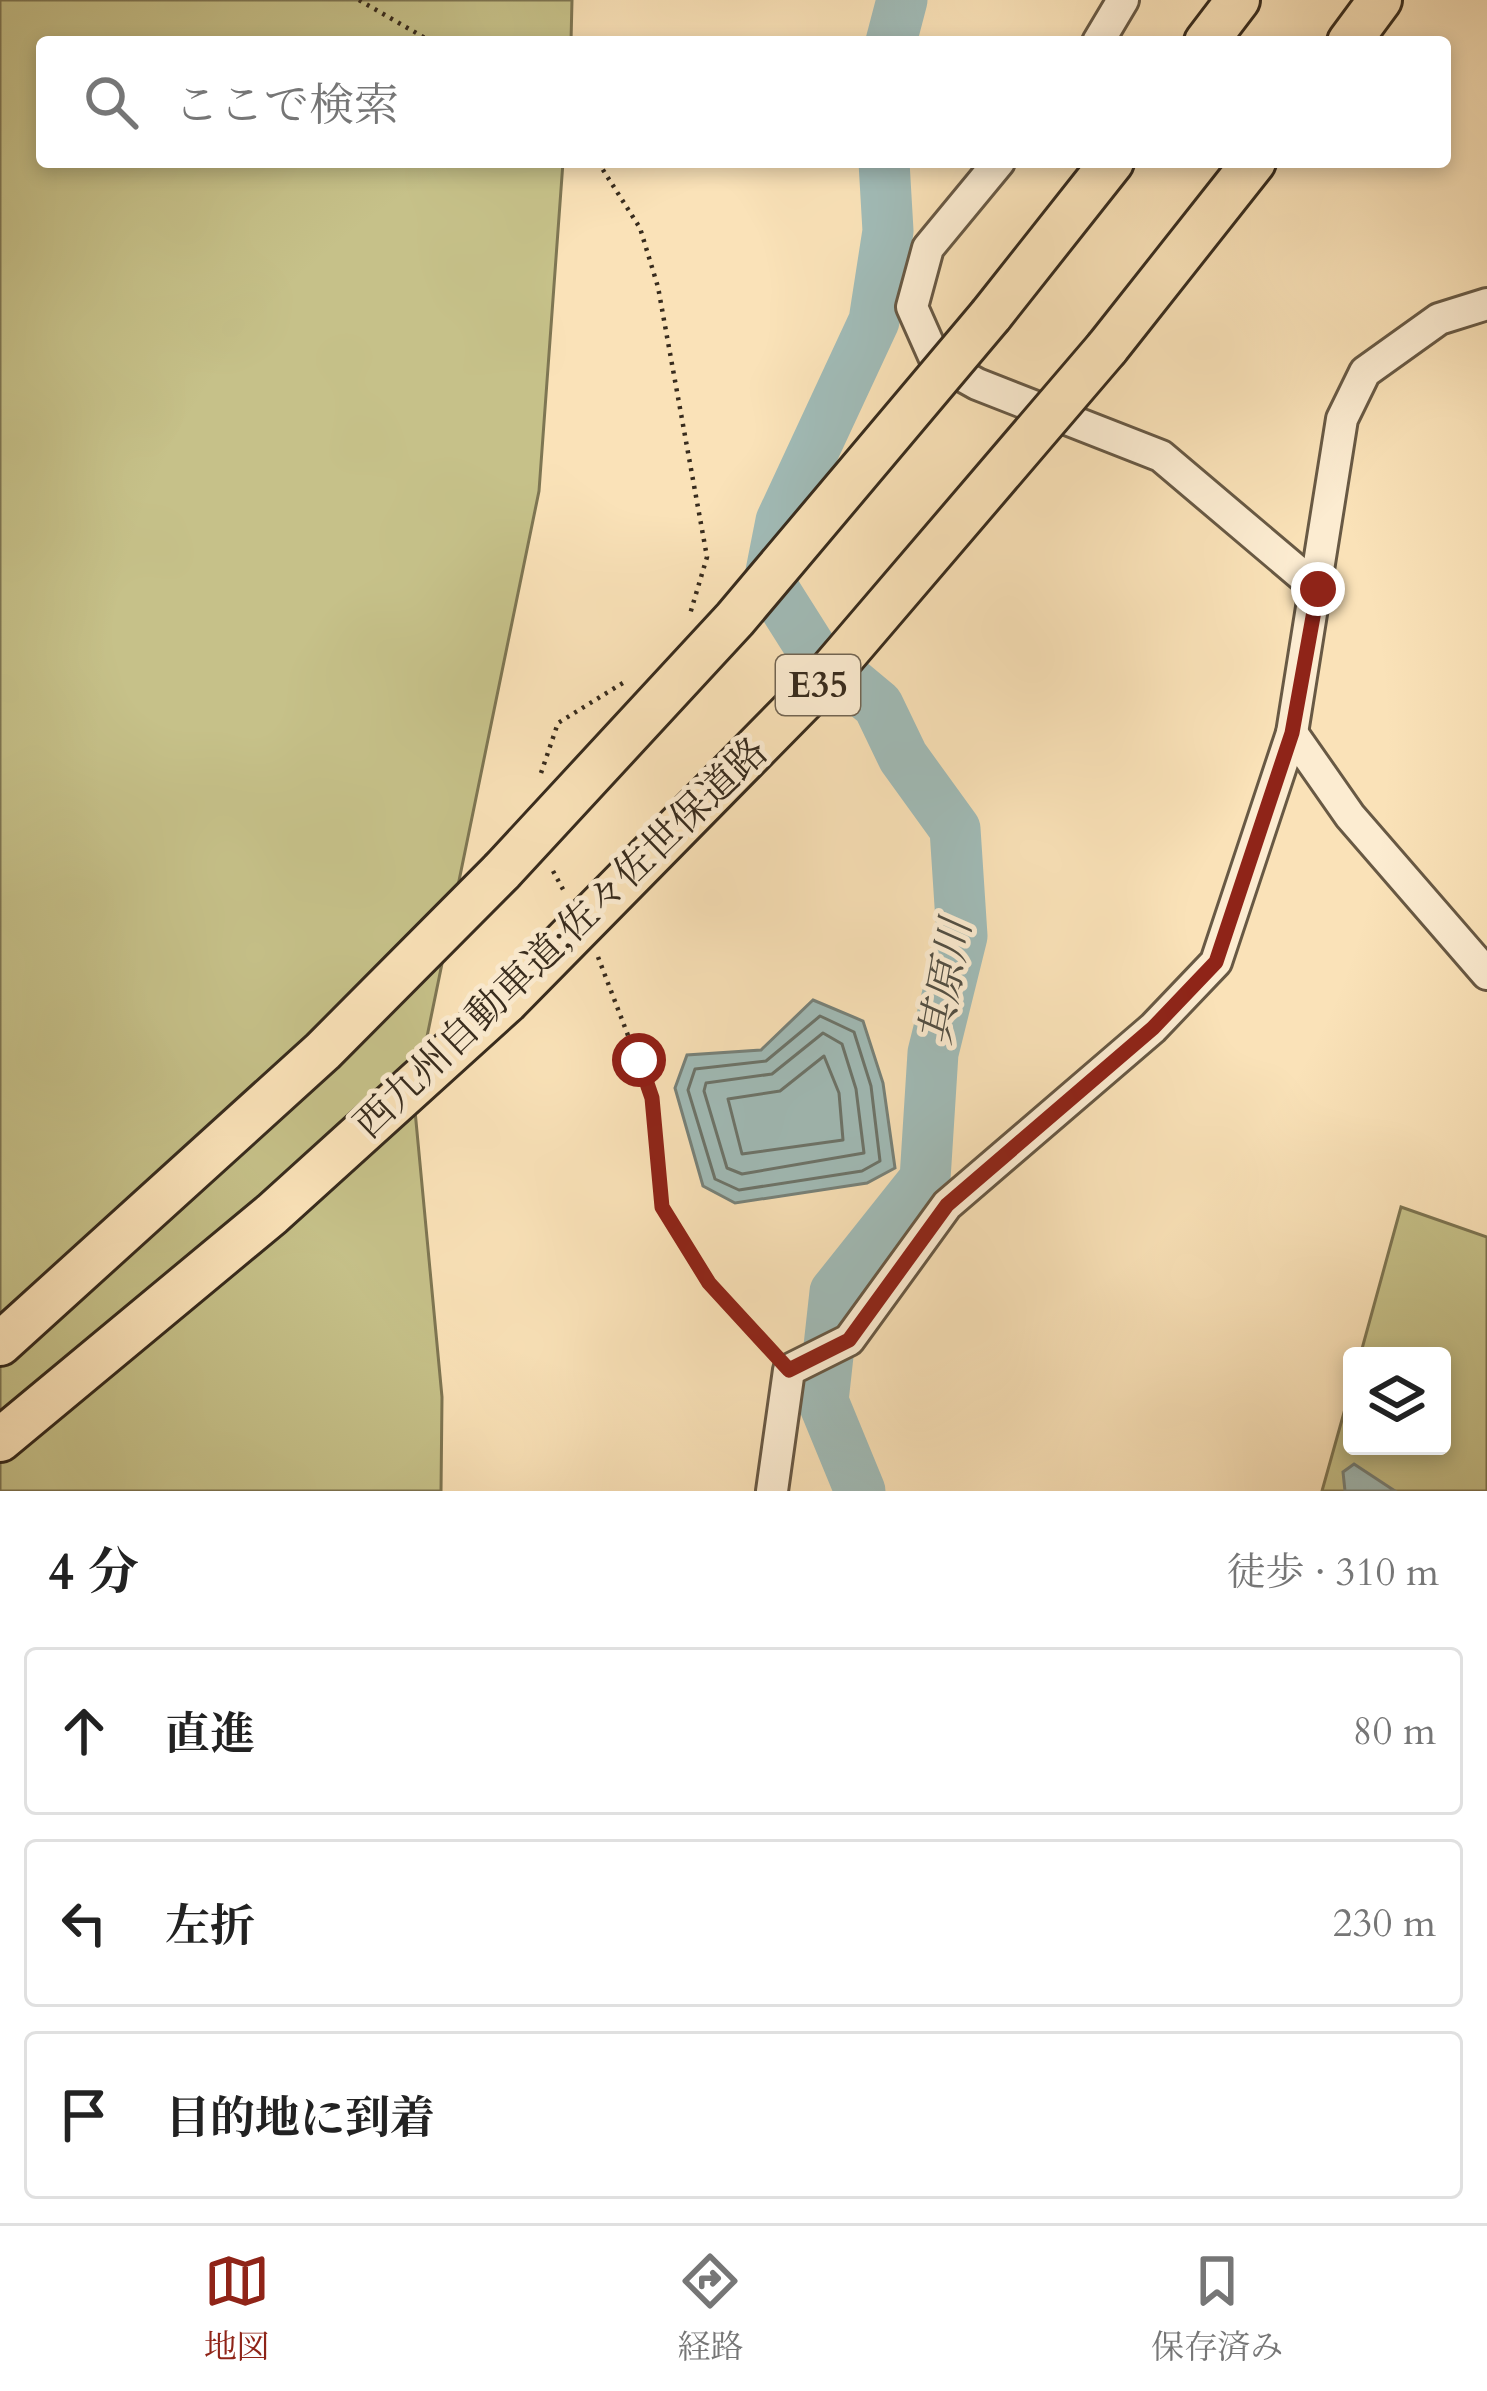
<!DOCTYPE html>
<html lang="ja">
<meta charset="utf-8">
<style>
body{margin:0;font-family:Cardo,"Noto Serif JP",serif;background:#f6f6f6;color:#222}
.controls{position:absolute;right:36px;bottom:36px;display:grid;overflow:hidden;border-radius:12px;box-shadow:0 6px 18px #0003}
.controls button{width:108px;height:108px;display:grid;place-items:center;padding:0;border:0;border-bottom:3px solid #e0e0e0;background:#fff;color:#222;font:60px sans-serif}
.stop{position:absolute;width:36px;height:36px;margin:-27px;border:9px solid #8f2418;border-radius:50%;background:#fff}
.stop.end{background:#8f2418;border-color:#fff;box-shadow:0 3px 12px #0008}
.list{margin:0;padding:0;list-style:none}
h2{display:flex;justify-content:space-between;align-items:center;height:156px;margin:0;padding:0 48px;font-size:51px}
h2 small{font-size:39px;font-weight:400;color:#767676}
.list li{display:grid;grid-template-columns:78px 1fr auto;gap:36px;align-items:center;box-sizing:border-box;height:168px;margin:0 24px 24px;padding:0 24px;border:3px solid #e0e0e0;border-radius:12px}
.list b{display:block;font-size:45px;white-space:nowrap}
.list em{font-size:39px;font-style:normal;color:#767676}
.icon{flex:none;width:66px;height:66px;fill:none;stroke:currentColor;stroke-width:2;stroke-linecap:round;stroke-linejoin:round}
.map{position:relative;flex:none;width:1487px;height:1491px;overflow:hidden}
.search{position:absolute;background:#fff;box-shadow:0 6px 18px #0003;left:36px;right:36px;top:36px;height:132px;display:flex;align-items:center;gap:30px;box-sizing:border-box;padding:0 42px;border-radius:12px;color:#767676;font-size:45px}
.sheet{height:732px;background:#fff}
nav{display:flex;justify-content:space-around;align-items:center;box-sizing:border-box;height:168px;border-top:3px solid #e0e0e0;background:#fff;font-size:33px;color:#767676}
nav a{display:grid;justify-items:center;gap:6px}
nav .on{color:#8f2418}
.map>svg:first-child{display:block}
.green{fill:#c6c189;stroke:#7e7653;stroke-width:3}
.water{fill:#a1bcb8;stroke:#77827a;stroke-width:3}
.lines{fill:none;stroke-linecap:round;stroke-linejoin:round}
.shore{stroke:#6c746a;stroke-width:3}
.river{stroke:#a1bcb8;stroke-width:51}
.minor-casing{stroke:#685944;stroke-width:36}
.highway-casing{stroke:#372b1d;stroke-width:48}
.path{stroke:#372b1d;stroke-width:4.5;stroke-dasharray:3 6;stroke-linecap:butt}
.minor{stroke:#fcecd1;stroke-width:30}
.highway{stroke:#fae2b8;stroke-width:42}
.highway-bridge-casing{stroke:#372b1d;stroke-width:48;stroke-linecap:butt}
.highway-bridge{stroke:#fae2b8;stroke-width:42}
.route{stroke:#8f2418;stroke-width:15}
.labels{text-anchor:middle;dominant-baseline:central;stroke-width:10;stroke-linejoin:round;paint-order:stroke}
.shield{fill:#fcecd1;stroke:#726553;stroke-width:3}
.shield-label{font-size:36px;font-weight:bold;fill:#372b1d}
.street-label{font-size:39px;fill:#372b1d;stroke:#fcecd1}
.water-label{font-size:42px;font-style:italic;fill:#524f44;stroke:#fcecd1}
</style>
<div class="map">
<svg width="1487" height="1491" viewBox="0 0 1487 1491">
<rect width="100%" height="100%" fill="#fae2b8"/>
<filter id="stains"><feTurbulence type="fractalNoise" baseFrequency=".00167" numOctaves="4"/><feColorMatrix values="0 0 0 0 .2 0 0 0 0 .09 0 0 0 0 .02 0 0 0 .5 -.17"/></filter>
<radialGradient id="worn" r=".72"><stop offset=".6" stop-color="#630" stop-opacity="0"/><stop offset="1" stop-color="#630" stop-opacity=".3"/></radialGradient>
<g class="green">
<polygon points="0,0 572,0 571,42 42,42 42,162 563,162 539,491 414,1100 442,1397 441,1491 0,1491"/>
<polygon points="1401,1207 1487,1237 1487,1491 1322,1491 1352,1384 1352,1446 1442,1446 1442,1356 1360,1356"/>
</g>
<g class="water">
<polygon points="813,1000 863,1021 883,1083 895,1168 867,1183 735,1203 703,1186 675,1088 687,1055 761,1050"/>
<polygon points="1354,1464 1395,1491 1345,1491 1343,1472"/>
</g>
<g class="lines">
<g class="shore">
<polygon points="820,1016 854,1032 871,1086 880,1161 862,1171 739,1190 715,1179 688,1090 695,1069 766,1061"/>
<polygon points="823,1033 842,1044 856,1089 864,1153 742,1174 727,1168 704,1091 706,1083 772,1074"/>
<polygon points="824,1056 839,1093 843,1140 742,1154 728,1099 780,1091"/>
</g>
<g class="river">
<polyline points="891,42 902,0"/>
<polyline points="860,1491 823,1401 835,1292 925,1179 933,1053 962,936 955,829 903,757 878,705 812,650 769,582 781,521 874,321 888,231 884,162"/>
</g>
<defs>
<g id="minor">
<polyline points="1098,42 1123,0"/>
<polyline points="999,162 928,248 912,307 936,361 977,384 1161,456 1318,589"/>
<polyline points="1292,733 1350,816 1487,974"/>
<polyline points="772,1491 789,1370 849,1340 947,1205 1153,1028 1216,962 1292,733 1342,419 1365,372 1439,319 1487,304"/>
</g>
<g id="highway">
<polyline points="1206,42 1238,0"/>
<polyline points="1349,42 1380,0"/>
<polyline points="991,315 1112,162"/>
<polyline points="1107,348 1254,162"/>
<polyline points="0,1344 323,1051 502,871"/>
<polyline points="0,1440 272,1214 506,1002"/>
</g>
</defs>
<use href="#minor" class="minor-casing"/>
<use href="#highway" class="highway-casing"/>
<g class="path">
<polyline points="359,0 432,42"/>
<polyline points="598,162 640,228 658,287 707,557 690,614"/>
<polyline points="541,773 558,723 626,681"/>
<polyline points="553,871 565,893"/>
<polyline points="598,957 652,1098 661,1207 709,1283 769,1347"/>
</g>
<use href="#minor" class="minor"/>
<use href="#highway" class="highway"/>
<defs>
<g id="highway-bridge">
<polyline points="502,871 735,619 991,315"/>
<polyline points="506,1002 823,680 1107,348"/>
</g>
</defs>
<use href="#highway-bridge" class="highway-bridge-casing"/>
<use href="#highway-bridge" class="highway-bridge"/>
</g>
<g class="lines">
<polyline class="route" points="639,1060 652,1098 662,1207 709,1283 789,1370 849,1340 947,1205 1153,1028 1216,962 1292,733 1318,589"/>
</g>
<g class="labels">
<rect class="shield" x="776" y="655" width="84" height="60" rx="9"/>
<g class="shield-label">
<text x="818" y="685">E35</text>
</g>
<g class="street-label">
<text transform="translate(561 938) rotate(-44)">西九州自動車道;佐々佐世保道路</text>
</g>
<g class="water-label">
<text transform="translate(946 982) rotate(-80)">其原川</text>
</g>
</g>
<rect width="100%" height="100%" filter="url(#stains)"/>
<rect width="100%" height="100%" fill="url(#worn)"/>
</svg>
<div class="controls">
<button><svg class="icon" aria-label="layers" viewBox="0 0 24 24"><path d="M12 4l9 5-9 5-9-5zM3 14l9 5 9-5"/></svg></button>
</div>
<div class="stop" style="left:639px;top:1060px"></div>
<div class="stop end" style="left:1318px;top:589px"></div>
<div class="search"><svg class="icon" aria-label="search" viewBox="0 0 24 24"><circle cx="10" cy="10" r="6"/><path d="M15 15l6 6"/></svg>ここで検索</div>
</div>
<section class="sheet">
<h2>4 分<small>徒歩 · 310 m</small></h2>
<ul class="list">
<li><svg class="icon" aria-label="ahead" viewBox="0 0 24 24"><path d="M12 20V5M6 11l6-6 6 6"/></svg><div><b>直進</b></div><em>80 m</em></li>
<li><svg class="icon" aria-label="left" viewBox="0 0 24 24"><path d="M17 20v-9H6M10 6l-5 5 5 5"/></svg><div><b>左折</b></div><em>230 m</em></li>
<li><svg class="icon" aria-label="arrive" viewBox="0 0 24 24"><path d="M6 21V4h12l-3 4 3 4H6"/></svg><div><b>目的地に到着</b></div></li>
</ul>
</section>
<nav>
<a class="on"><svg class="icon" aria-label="map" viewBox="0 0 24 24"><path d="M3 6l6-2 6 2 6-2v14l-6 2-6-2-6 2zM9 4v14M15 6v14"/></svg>地図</a>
<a><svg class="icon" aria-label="directions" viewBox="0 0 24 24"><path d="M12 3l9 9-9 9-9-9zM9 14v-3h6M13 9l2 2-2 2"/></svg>経路</a>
<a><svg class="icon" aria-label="saved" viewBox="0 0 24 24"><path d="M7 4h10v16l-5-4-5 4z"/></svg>保存済み</a>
</nav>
